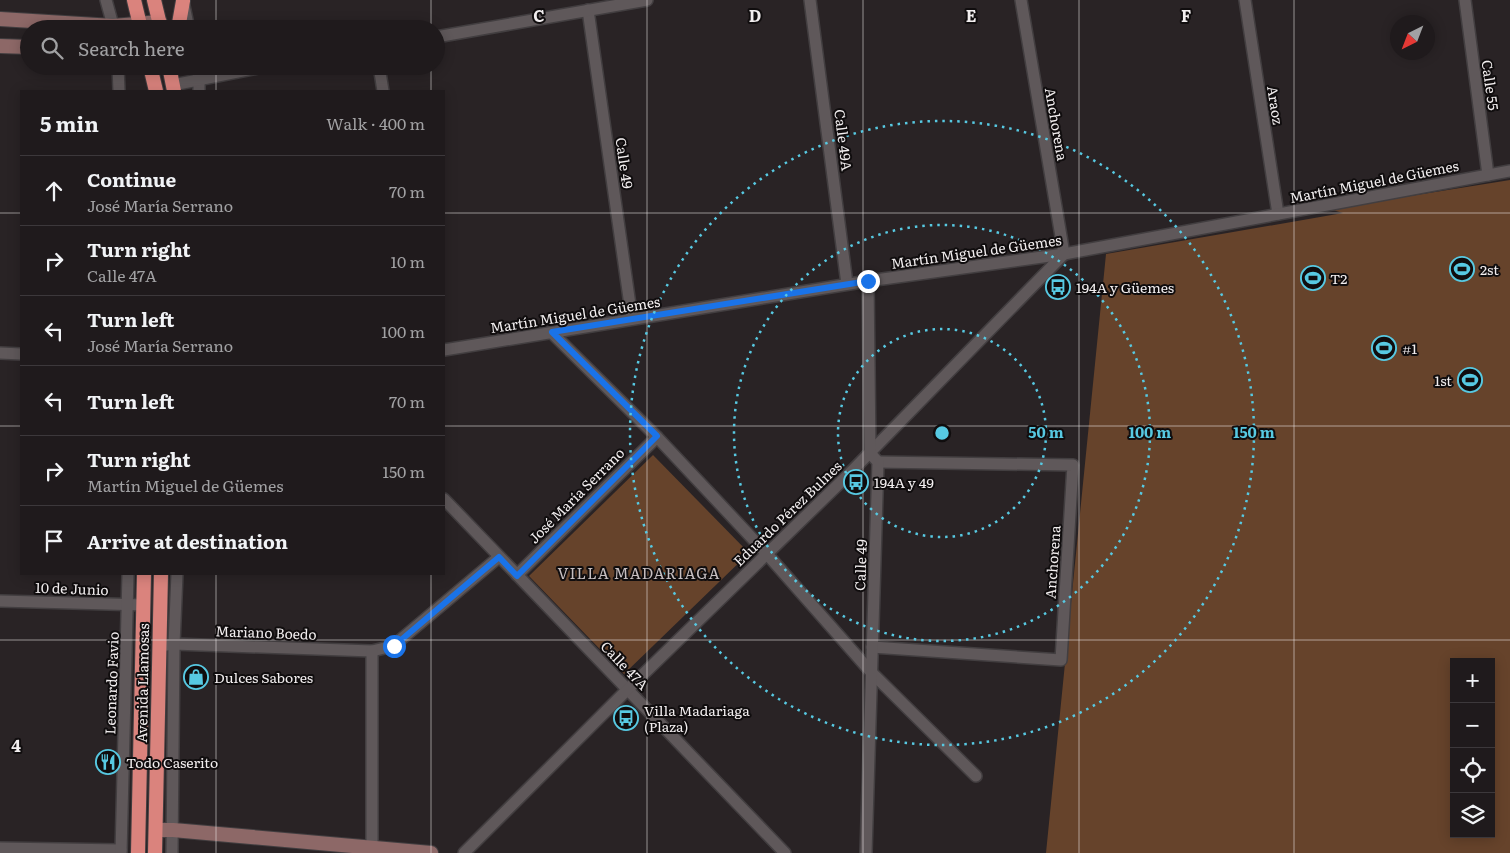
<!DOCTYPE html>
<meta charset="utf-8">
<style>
body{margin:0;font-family:Literata,serif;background:#2c2729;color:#f1f3f6}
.controls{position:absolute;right:15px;bottom:15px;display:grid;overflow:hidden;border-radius:0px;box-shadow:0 2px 12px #0003}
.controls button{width:45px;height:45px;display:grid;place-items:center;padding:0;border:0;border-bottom:1px solid #3c383b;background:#1f1a1c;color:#f1f3f6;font:25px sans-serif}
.compass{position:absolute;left:1390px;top:15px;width:45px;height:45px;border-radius:50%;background:#1f1a1c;box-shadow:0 2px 12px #0003;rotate:222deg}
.stop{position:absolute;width:15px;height:15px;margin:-11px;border:4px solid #1a73e8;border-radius:50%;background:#fff}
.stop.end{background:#1a73e8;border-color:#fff;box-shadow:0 1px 5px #0008}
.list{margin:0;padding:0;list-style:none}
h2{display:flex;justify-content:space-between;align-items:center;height:65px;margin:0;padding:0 20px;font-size:21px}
h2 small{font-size:16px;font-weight:400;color:#a1a1a3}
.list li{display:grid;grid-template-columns:32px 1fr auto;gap:15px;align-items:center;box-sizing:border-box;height:70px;padding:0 20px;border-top:1px solid #3c383b}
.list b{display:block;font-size:19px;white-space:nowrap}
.list p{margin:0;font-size:16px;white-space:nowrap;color:#a1a1a3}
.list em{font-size:16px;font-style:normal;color:#a1a1a3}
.icon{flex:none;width:28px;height:28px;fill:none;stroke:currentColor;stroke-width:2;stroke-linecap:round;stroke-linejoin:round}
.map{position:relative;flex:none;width:1510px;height:853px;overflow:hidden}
.search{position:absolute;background:#1f1a1c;box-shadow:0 2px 12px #0003;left:20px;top:20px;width:425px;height:55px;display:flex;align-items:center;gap:12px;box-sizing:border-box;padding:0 18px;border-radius:28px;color:#a1a1a3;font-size:19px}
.panel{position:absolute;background:#1f1a1c;box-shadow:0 2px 12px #0003;left:20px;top:90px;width:425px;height:485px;border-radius:0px}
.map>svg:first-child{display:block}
.green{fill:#66432b;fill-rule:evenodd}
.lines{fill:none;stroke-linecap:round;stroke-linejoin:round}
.minor-casing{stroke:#423e40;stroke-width:14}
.secondary-casing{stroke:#423e40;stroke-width:16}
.trunk-casing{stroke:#423e40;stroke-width:16}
.minor{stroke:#5f585a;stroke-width:11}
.secondary{stroke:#8d6867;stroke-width:14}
.trunk{stroke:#da837d;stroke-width:14}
.route{stroke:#1a73e8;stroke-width:6}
.grid{fill:none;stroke:#f2eeef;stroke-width:1;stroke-opacity:0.55}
.ring{fill:none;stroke:#57c9e2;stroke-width:2.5;stroke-dasharray:2.5 5}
.labels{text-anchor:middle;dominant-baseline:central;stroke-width:4;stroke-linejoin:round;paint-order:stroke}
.street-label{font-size:14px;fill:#f2eeef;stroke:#100d0e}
.poi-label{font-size:14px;fill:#f2eeef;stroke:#100d0e;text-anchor:start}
.neighbourhood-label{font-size:15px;letter-spacing:1px;fill:#c7bfc1;stroke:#100d0e}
.grid-label{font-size:16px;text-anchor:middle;font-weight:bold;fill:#f2eeef;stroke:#100d0e;stroke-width:4;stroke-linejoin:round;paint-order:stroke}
.centre{fill:#57c9e2;stroke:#100d0e;stroke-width:2.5}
.ring-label{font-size:15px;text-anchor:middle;font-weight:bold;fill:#57c9e2;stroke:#100d0e;stroke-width:4;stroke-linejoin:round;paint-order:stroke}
</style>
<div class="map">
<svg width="1510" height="853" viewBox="0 0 1510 853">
<rect width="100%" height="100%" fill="#292325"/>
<g class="green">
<path d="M 1510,180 L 1510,853 L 1046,853 L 1106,254 L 1343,213 L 1329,209 ZM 1454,662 L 1491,662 L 1491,834 L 1454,834 Z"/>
<polygon points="653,455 749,553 624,674 529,576"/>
</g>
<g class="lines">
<defs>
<g id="minor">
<polyline points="106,0 114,29"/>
<polyline points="810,0 847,284"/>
<polyline points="1021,0 1064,254"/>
<polyline points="1245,0 1278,214"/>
<polyline points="1465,0 1488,175"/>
<polyline points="184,6 189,29"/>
<polyline points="588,10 632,319"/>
<polyline points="436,37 647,0"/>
<polyline points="118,66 119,91"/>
<polyline points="197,66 199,79 199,91"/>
<polyline points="379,66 383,91"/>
<polyline points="173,85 268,66"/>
<polyline points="552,333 657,437 766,553 871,672 976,776"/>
<polyline points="444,350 868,281 1064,254 1510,171"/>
<polyline points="0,353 21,354"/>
<polyline points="444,499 785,853"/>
<polyline points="517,575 657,437"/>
<polyline points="0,601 144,605"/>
<polyline points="159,646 174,644 372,651 393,646 499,557"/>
<polyline points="872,647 1061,660 1073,465 878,462"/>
<polyline points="372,847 372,651"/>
<polyline points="0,848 121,850"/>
<polyline points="121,853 128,574"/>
<polyline points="172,853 174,644 177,574"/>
<polyline points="464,853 628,689 848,475 1064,254"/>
<polyline points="866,853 878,462 870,453 868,281"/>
</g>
<g id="secondary">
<polyline points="0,19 113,26 160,22"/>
<polyline points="0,46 29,47"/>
<polyline points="156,830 173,830 431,853"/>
</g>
<g id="trunk">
<polyline points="134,0 141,29"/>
<polyline points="154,0 161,29"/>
<polyline points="178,29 183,1"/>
<polyline points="150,66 156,91"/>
<polyline points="169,66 174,91"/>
<polyline points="138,853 144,574"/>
<polyline points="155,853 161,574"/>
</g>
</defs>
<use href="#minor" class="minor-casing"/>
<use href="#secondary" class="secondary-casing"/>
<use href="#trunk" class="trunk-casing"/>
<use href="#minor" class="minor"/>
<use href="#secondary" class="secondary"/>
<use href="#trunk" class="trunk"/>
</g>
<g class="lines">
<polyline class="route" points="394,646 499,557 517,576 657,436 552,332 868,281"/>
</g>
<path class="grid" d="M 216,0 L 216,29M 431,0 L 431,29M 647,0 L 647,853M 863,0 L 863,853M 1079,0 L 1079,853M 1294,0 L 1294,853M 216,66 L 216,91M 431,66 L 431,91M 0,213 L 21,213M 444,213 L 1510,213M 0,426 L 21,426M 444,426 L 1510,426M 216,574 L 216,853M 431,574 L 431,853M 0,640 L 1510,640"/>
<g class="ring">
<circle cx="942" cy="433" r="104"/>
<circle cx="942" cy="433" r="208"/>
<circle cx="942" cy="433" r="312"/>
</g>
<defs>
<symbol id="stadium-ring" viewBox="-11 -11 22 22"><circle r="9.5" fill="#100d0e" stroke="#57c9e2" stroke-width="1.5"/><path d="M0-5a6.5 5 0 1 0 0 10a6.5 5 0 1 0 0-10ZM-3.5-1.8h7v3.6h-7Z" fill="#57c9e2"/></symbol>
<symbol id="bus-ring" viewBox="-11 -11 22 22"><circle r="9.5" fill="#100d0e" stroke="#57c9e2" stroke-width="1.5"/><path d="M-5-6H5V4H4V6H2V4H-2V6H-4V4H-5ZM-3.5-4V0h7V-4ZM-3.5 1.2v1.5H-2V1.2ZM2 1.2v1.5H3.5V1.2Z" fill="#57c9e2"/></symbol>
<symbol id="shop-ring" viewBox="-11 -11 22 22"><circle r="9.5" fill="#100d0e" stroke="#57c9e2" stroke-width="1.5"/><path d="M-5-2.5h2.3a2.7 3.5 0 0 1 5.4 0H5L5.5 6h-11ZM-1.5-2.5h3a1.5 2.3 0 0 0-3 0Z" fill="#57c9e2"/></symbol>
<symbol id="restaurant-ring" viewBox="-11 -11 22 22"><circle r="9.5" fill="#100d0e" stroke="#57c9e2" stroke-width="1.5"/><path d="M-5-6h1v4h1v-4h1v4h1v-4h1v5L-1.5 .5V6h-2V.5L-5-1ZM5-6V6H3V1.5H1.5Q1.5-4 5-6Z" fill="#57c9e2"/></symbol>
</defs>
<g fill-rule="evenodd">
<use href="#stadium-ring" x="1448" y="255" width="28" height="28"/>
<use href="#stadium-ring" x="1299" y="264" width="28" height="28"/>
<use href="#bus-ring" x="1044" y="273" width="28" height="28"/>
<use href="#stadium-ring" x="1370" y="334" width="28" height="28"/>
<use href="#stadium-ring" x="1456" y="366" width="28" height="28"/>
<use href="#bus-ring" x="842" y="468" width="28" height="28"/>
<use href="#shop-ring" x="182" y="663" width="28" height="28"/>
<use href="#bus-ring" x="612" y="704" width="28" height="28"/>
<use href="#restaurant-ring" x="94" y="748" width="28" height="28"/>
</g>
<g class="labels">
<g class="street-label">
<text transform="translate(1491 85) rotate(82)">Calle 55</text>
<text transform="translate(1276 105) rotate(81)">Araoz</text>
<text transform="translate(1057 124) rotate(80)">Anchorena</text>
<text transform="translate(844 140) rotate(83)">Calle 49A</text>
<text transform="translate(625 163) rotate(82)">Calle 49</text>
<text transform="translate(1374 181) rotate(-11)">Martín Miguel de Güemes</text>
<text transform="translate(976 251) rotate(-8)">Martín Miguel de Güemes</text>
<text transform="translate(575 314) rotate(-9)">Martín Miguel de Güemes</text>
<text transform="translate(576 495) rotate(-45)">José María Serrano</text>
<text transform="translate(787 513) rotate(-44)">Eduardo Pérez Bulnes</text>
<text transform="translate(1052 562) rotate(-86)">Anchorena</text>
<text transform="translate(860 565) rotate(-88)">Calle 49</text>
<text transform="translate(72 588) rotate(2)">10 de Junio</text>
<text transform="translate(266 632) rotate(2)">Mariano Boedo</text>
<text transform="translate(625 665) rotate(46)">Calle 47A</text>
<text transform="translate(111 683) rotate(-88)">Leonardo Favio</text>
<text transform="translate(142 683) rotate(-89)">Avenida Llamosas</text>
</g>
<g class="poi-label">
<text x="1480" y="269">2st</text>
<text x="1330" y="278">T2</text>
<text x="1076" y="287">194A y Güemes</text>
<text x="1402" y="348">#1</text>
<text x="1452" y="380" text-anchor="end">1st</text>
<text x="874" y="482">194A y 49</text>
<text x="214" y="677">Dulces Sabores</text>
<text x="644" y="710">Villa Madariaga<tspan x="644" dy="16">(Plaza)</tspan></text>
<text x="126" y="762">Todo Caserito</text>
</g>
<g class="neighbourhood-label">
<text x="639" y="572">VILLA MADARIAGA</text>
</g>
</g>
<g class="grid-label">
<text x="539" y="22">C</text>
<text x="755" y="22">D</text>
<text x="971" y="22">E</text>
<text x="1186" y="22">F</text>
<text x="16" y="752">4</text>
</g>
<circle cx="942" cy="433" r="8" class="centre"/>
<g class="ring-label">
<text x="1046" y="438">50 m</text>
<text x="1150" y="438">100 m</text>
<text x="1254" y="438">150 m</text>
</g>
</svg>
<div class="controls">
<button>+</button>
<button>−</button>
<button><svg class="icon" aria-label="locate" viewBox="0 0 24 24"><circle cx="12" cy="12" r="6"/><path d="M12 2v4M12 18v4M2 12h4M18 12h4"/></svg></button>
<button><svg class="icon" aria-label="layers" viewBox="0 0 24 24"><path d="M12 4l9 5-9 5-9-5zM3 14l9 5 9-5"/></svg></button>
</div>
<svg class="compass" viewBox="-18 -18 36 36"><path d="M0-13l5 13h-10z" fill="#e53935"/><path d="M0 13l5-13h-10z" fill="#a1a1a3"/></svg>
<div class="stop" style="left:394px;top:646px"></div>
<div class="stop end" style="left:868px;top:281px"></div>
<div class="search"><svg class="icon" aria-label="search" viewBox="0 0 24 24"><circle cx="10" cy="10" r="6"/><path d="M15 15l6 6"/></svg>Search here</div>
<section class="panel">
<h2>5 min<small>Walk · 400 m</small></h2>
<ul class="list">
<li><svg class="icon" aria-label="ahead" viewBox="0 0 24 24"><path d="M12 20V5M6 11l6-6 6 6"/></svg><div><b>Continue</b><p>José María Serrano</p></div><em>70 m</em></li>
<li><svg class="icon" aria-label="right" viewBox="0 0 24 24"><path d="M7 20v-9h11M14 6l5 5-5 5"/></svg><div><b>Turn right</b><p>Calle 47A</p></div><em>10 m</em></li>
<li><svg class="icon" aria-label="left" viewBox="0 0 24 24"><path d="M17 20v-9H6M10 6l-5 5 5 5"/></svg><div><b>Turn left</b><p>José María Serrano</p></div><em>100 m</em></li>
<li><svg class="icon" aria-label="left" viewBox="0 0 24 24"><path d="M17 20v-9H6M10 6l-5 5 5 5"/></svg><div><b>Turn left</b></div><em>70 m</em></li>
<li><svg class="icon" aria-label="right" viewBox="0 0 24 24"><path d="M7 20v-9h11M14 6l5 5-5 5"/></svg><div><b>Turn right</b><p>Martín Miguel de Güemes</p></div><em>150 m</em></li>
<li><svg class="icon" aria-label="arrive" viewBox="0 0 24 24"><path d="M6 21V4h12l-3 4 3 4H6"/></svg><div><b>Arrive at destination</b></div></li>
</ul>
</section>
</div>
